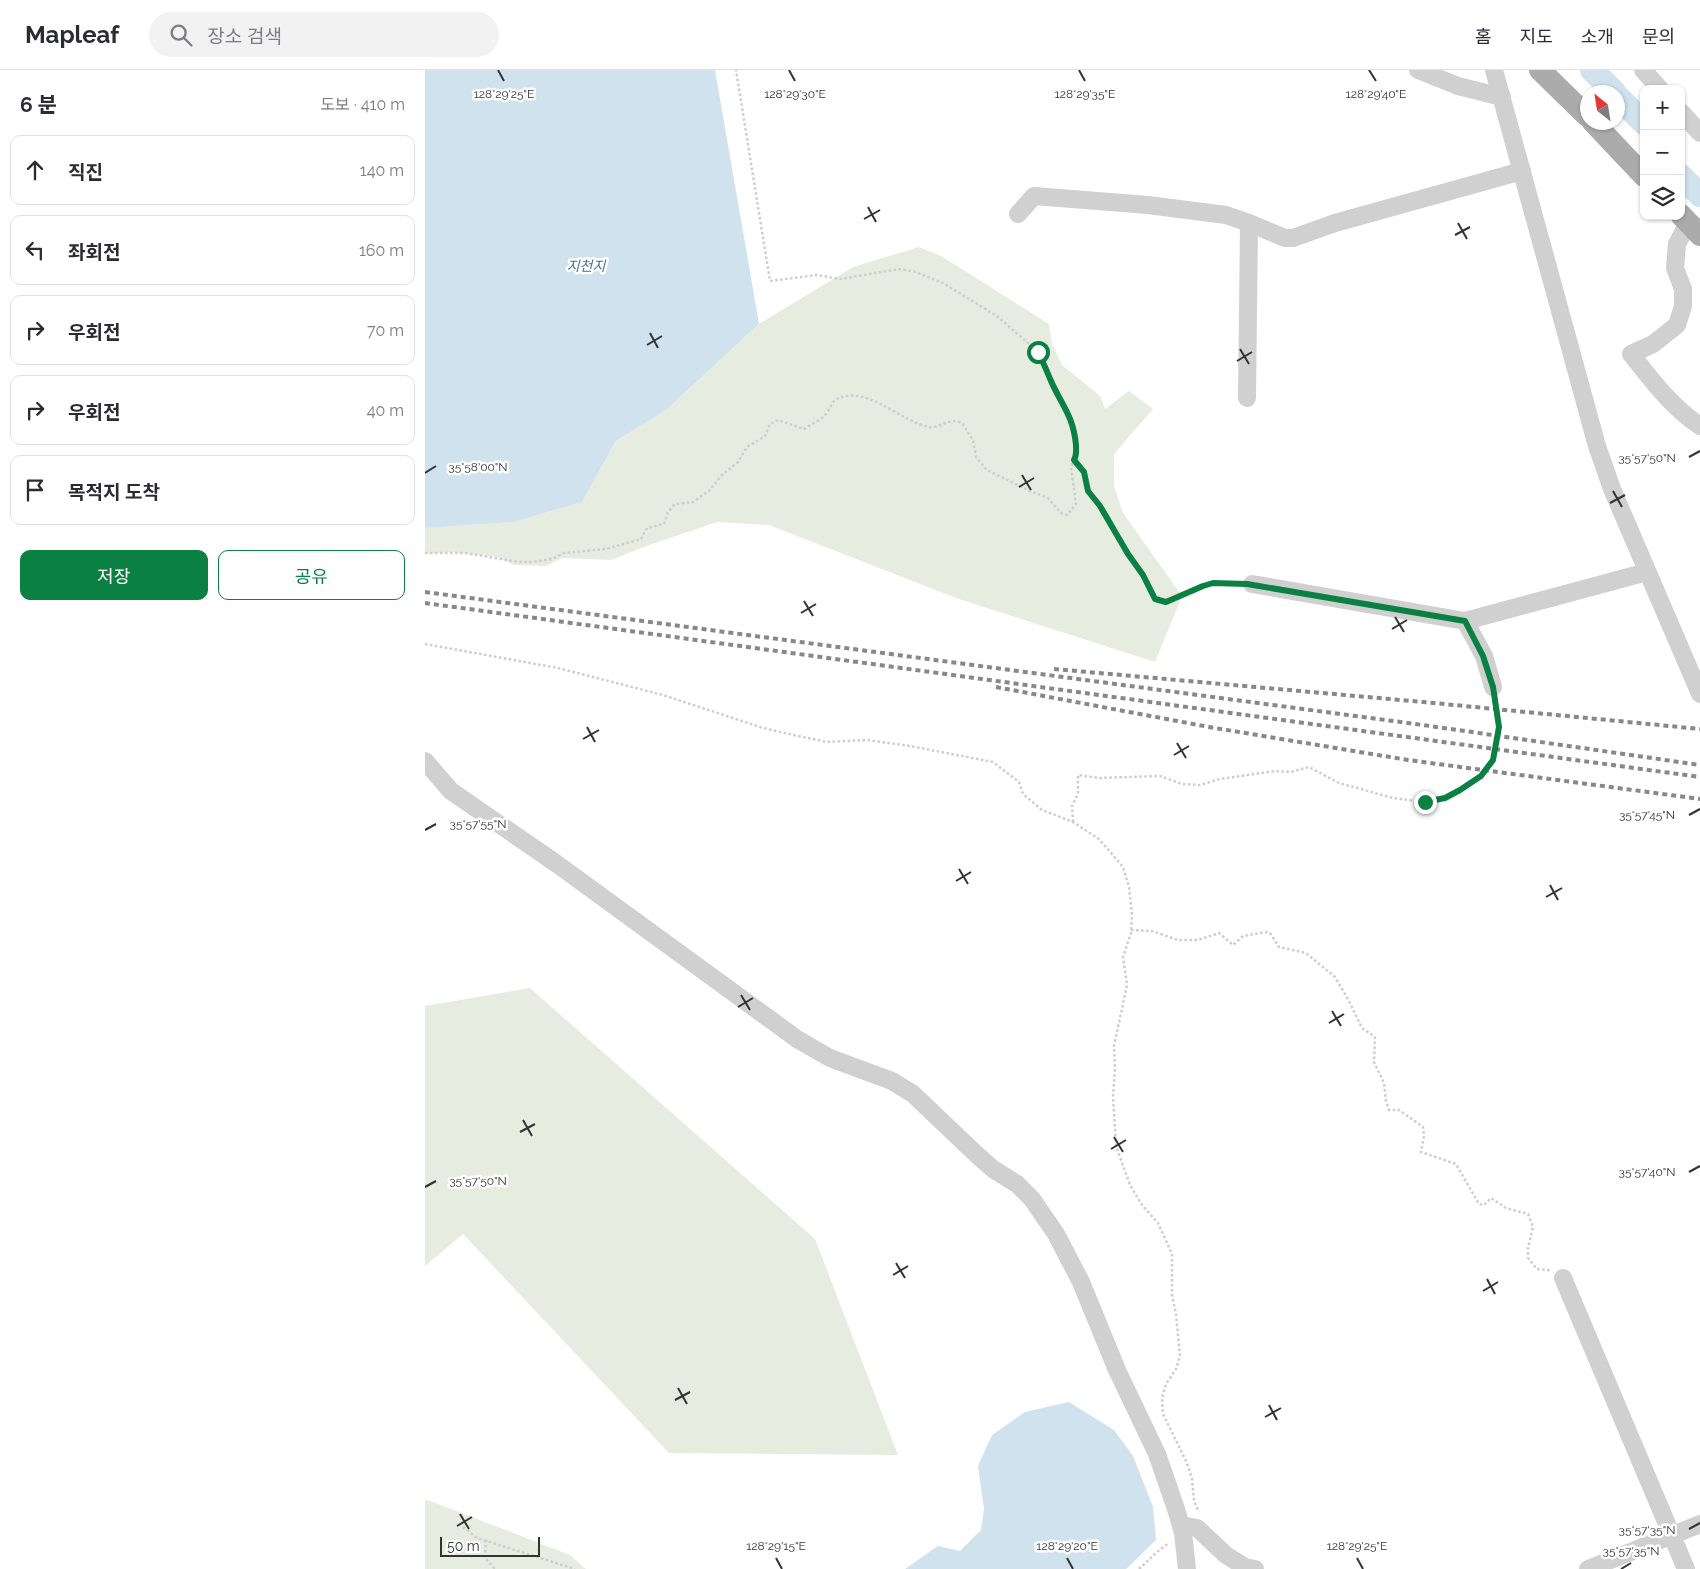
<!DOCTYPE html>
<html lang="ko">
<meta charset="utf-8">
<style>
body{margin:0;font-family:Raleway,"Noto Sans KR",sans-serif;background:#f2f2f3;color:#2b2b33}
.controls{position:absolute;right:15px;top:15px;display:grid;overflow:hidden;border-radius:10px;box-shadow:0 1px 4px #0004}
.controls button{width:45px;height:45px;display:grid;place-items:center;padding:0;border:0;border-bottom:1px solid #e1e1e2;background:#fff;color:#2b2b33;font:25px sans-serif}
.compass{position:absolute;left:1155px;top:15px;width:45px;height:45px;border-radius:50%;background:#fff;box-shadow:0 1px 4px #0004;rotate:330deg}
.scale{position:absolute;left:15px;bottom:12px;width:100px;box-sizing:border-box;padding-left:5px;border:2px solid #333;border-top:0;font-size:14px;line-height:18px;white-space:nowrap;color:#333;-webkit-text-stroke:4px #fff;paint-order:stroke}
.stop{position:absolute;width:15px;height:15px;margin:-11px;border:4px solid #0b8043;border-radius:50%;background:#fff}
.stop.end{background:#0b8043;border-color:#fff;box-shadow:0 1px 5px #0008}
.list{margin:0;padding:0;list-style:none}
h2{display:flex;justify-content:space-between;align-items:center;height:65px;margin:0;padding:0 20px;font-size:21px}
h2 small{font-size:16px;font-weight:400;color:#7c7c81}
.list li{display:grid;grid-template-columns:32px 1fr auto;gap:15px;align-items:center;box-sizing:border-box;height:70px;margin:0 10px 10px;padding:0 10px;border:1px solid #e1e1e2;border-radius:10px}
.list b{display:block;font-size:19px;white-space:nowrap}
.list em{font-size:16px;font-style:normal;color:#7c7c81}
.actions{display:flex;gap:10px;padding:15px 20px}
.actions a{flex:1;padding:11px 0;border:1px solid #0b8043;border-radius:10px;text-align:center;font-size:18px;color:#0b8043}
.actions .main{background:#0b8043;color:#fff}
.icon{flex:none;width:28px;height:28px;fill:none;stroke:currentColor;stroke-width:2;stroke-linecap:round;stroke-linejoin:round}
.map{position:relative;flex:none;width:1275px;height:1499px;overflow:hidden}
header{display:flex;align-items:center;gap:30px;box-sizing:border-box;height:70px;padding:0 25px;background:#fff;border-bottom:1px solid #e1e1e2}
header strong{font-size:24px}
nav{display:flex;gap:28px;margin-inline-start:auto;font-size:18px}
.search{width:350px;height:45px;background:#f2f2f3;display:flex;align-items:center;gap:12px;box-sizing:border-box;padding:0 18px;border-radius:28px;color:#7c7c81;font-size:19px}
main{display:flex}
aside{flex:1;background:#fff}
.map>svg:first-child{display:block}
.green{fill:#e6ecdf}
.water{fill:#cfe2ee}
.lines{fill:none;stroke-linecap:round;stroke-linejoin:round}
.river{stroke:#cfe2ee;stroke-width:24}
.path{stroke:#cdcdcd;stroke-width:2.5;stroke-dasharray:2.5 2.5;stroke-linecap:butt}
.minor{stroke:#d0d0d0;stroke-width:18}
.major{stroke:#ababab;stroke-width:22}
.rail{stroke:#888;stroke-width:4;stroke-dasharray:5 4;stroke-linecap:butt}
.route{stroke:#0b8043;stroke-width:6}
.ticks{fill:none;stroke:#333;stroke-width:2}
.labels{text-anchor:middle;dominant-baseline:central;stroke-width:5;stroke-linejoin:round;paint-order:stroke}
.water-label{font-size:14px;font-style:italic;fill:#3f7597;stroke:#fff}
.ticks-label{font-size:12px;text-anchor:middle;fill:#333;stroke:#fff;stroke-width:5;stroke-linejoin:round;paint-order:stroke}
</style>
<header>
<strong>Mapleaf</strong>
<div class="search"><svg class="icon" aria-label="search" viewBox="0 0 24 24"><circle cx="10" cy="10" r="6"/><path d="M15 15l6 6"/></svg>장소 검색</div>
<nav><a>홈</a><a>지도</a><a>소개</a><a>문의</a></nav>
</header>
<main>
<aside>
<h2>6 분<small>도보 · 410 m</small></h2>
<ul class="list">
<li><svg class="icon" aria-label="ahead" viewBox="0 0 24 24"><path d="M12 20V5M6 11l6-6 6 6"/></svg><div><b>직진</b></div><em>140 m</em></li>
<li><svg class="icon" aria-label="left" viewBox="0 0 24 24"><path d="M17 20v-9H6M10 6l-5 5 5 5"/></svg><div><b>좌회전</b></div><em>160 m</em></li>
<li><svg class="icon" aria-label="right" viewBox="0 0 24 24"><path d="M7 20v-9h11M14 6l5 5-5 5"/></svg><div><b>우회전</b></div><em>70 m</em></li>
<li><svg class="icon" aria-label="right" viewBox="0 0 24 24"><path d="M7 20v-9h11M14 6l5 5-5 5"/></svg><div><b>우회전</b></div><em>40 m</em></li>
<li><svg class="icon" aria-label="arrive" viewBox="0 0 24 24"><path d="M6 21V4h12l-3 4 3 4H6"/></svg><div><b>목적지 도착</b></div></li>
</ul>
<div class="actions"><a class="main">저장</a><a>공유</a></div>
</aside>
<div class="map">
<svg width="1275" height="1499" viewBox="0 0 1275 1499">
<rect width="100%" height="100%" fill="#fff"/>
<g class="green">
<polygon points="494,177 516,186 624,254 627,274 637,295 675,326 680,339 704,321 728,339 689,384 689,416 698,443 757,526 730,592 534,529 344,455 292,452 224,475 186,490 137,488 121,496 89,495 72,487 28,482 0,484 0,458 89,452 157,432 191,371 241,340 334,254 428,197"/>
<polygon points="105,918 390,1169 473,1385 244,1383 38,1164 0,1196 0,936"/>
<polygon points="0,1429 145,1485 161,1499 0,1499"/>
</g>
<g class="water">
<polygon points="0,0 290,0 334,254 241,340 191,371 157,432 89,452 0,458"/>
<polygon points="644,1332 689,1360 708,1386 728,1437 731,1470 701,1499 480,1499 513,1476 535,1481 556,1460 559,1439 553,1396 567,1365 600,1342"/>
</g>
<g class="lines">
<g class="river">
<polyline points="1167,0 1189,22"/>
<polyline points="1192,26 1219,53"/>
<polyline points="1256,106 1275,125"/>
</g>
<g class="path">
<polyline points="649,390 659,402 663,421 675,436 703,484 718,505 730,529 741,532 778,516 788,513 813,513"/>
<path d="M 0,483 L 40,483 L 94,492 L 108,492 L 127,489 L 139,483 L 181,479 L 216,469 L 222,458 L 239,454 L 243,442 L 250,434 L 268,432 L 285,420 L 297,405 L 313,392 L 322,377 L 340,366 L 345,354 L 353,350 L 379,359 C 386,354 396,350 401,344 C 405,339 407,331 412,329 C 441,314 476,352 504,357 C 516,359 521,347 537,353 L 548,370 L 551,387 L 562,400 L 603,420 L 623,428 L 636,443 L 642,445 L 651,434 L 646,397 L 651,386 L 649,362 L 644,345 L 626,312 L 620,294 L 613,282 L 572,246 L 518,213 L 491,202 L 474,199 L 415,209 L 392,205 L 345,211 L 311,0"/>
<polyline points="0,574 133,598 238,625 338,658 373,666 402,672 442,670 485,676 568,692 594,712 598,724 617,740 648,752 674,769 698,797 704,817 707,844 706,863 698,887 702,915 689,976 690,998 688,1026 691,1076 705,1115 717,1135 733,1153 747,1184 747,1225 751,1244 755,1286 751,1299 741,1314 737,1328 738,1344 761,1391 767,1408 769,1431 774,1442"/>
<polyline points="648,752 647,736 653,724 653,705 674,708 735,706 757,714 775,715 795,709 850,701 866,702 884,697 914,713 968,728 999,732 1021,728 1056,706 1068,690 1074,657 1070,631"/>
<polyline points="706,860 727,861 753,870 773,870 794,863 808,875 818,866 841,862 845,863 854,877 881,883 910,907 924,931 937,958 950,967 949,992 959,1013 961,1031 964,1040 974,1040 998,1057 999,1066 996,1082 1031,1094 1054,1134 1059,1135 1066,1128 1081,1138 1103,1144 1108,1157 1103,1178 1103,1188 1112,1199 1123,1200 1126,1203"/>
<polyline points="38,1457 52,1468 150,1499"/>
<polyline points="61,1470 60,1488 70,1499"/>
<polyline points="714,1499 732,1482 744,1473"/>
</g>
<g class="minor">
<polyline points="993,0 1033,16 1077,27"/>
<polyline points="1069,0 1172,376 1187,419 1275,624"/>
<polyline points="1218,0 1235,19"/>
<polyline points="1256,42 1275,63"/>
<polyline points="593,144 609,126 723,135 801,145 824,153 860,168 868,168 910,153 1097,101"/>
<path d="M 1263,153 L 1252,174 L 1250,198 L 1258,219 L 1258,236 L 1252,255 L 1228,274 L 1206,284 C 1227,311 1247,337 1275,356"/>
<polyline points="822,328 824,153"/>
<polyline points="827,514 1040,551 1222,502"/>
<polyline points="1040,551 1059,586 1068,617"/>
<polyline points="0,691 26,721 132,794 372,969 405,988 467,1011 488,1024 551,1084 568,1099 592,1114 607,1129 631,1164 656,1212 692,1300 732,1384 751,1439 758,1463 762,1499"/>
<polyline points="1138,1208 1261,1499"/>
<polyline points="756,1455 772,1458 801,1485 820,1497 830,1499"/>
<polyline points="1163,1499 1275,1454"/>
</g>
<g class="major">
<polyline points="1115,0 1162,46"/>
<polyline points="1168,52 1219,106"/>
<polyline points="1256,145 1275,165"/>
</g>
<g class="rail">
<polyline points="0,522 998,655 1275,695"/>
<polyline points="0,533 1275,707"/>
<polyline points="629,599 998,632 1275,659"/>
<polyline points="571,617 784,657 983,690 1275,729"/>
</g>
</g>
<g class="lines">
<path class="route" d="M 613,282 C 618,292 622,301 626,311 C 637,336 648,345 651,375 C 651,381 652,385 649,390 L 659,402 L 663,421 L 675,436 L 703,484 L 718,505 L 730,529 L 741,532 L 778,516 L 788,513 L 822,514 L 1040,551 L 1058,586 L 1068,617 L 1074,657 L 1068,690 L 1056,706 L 1035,720 L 1020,728 L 1000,732"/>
</g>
<path class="ticks" d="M 73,0 L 79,11M 364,0 L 370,11M 654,0 L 660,11M 944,0 L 951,11M 443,137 L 451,152M 439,149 L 455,140M 1033,153 L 1042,169M 1030,165 L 1045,157M 225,263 L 233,278M 222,275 L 237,266M 815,279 L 824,294M 812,291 L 827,282M 1264,387 L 1275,381M 0,403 L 11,396M 597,405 L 606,420M 594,417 L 609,408M 1188,421 L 1197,437M 1185,433 L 1200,425M 379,531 L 388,546M 376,543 L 391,534M 970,547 L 979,562M 967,559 L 982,550M 162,657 L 170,672M 158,669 L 174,660M 752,673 L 761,688M 749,685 L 764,676M 1264,745 L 1275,739M 0,760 L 11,754M 534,799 L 543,814M 531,811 L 546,802M 1125,815 L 1133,830M 1121,827 L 1137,818M 316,925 L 325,940M 313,937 L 328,928M 907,941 L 916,956M 904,953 L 919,944M 98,1050 L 107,1066M 95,1062 L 110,1054M 689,1067 L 698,1082M 686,1079 L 701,1070M 1264,1102 L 1275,1096M 0,1117 L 11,1111M 471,1193 L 480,1208M 468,1205 L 483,1196M 1062,1209 L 1070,1224M 1058,1221 L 1073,1212M 253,1318 L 262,1334M 250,1330 L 265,1322M 844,1335 L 852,1350M 840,1347 L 856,1338M 35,1444 L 44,1459M 32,1456 L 47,1447M 1264,1459 L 1275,1453M 351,1488 L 357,1499M 642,1488 L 648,1499M 932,1488 L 938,1499M 1196,1499 L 1206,1493"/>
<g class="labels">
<g class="water-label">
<text x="161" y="196">지천지</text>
</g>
</g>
<g class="ticks-label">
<text x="79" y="28">128°29'25"E</text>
<text x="370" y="28">128°29'30"E</text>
<text x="660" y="28">128°29'35"E</text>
<text x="951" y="28">128°29'40"E</text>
<text x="1222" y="392">35°57'50"N</text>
<text x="53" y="401">35°58'00"N</text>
<text x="1222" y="749">35°57'45"N</text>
<text x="53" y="758">35°57'55"N</text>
<text x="1222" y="1106">35°57'40"N</text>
<text x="53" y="1115">35°57'50"N</text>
<text x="1222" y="1464">35°57'35"N</text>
<text x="351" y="1480">128°29'15"E</text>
<text x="642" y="1480">128°29'20"E</text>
<text x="932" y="1480">128°29'25"E</text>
<text x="1206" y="1485">35°57'35"N</text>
</g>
</svg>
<div class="controls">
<button>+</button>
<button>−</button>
<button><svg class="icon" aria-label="layers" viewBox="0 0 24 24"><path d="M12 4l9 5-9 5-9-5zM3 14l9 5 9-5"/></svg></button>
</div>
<svg class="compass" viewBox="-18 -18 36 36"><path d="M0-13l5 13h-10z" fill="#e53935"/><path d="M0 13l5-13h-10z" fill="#7c7c81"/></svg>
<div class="scale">50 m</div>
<div class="stop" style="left:613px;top:282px"></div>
<div class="stop end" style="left:1000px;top:732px"></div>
</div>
</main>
